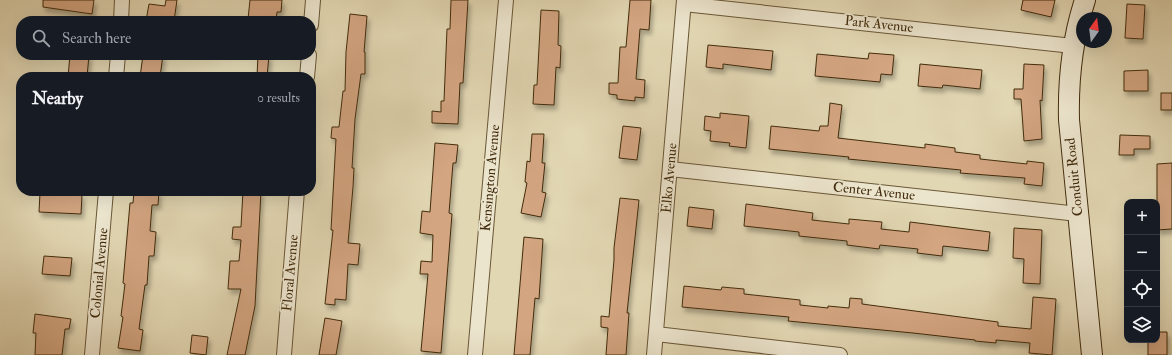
<!DOCTYPE html>
<meta charset="utf-8">
<style>
body{margin:0;font-family:"IM FELL Double Pica",serif;background:#242831;color:#f1f3f6}
.controls{position:absolute;right:12px;bottom:12px;display:grid;overflow:hidden;border-radius:8px;box-shadow:0 4px 16px #0002}
.controls button{width:36px;height:36px;display:grid;place-items:center;padding:0;border:0;border-bottom:1px solid #363941;background:#171b24;color:#f1f3f6;font:20px sans-serif}
.compass{position:absolute;left:1076px;top:12px;width:36px;height:36px;border-radius:50%;background:#171b24;box-shadow:0 4px 16px #0002;rotate:14deg}
.list{margin:0;padding:0;list-style:none}
h2{display:flex;justify-content:space-between;align-items:center;height:52px;margin:0;padding:0 16px;font-size:17px}
h2 small{font-size:13px;font-weight:400;color:#9ea1a6}
.icon{flex:none;width:22px;height:22px;fill:none;stroke:currentColor;stroke-width:2;stroke-linecap:round;stroke-linejoin:round}
.map{position:relative;flex:none;width:1172px;height:355px;overflow:hidden}
.search{position:absolute;background:#171b24;box-shadow:0 4px 16px #0002;left:16px;top:16px;width:300px;height:44px;display:flex;align-items:center;gap:10px;box-sizing:border-box;padding:0 14px;border-radius:16px;color:#9ea1a6;font-size:15px}
.panel{position:absolute;background:#171b24;box-shadow:0 4px 16px #0002;left:16px;top:72px;width:300px;height:124px;border-radius:16px}
.map>svg:first-child{display:block}
.building{fill:#d3a581;stroke:#422c0d;filter:url(#shadow)}
.lines{fill:none;stroke-linecap:round;stroke-linejoin:round}
.street-casing{stroke:#6a5736;stroke-width:16}
.secondary-casing{stroke:#422c0d;stroke-width:22}
.street{stroke:#ece5ce;stroke-width:14}
.secondary{stroke:#ece5ce;stroke-width:20}
.labels{text-anchor:middle;dominant-baseline:central;stroke-width:3.5;stroke-linejoin:round;paint-order:stroke}
.street-label{font-size:14px;fill:#422c0d;stroke:#ece5ce}
</style>
<div class="map">
<svg width="1172" height="355" viewBox="0 0 1172 355">
<defs>
<filter id="shadow"><feDropShadow dx="2.5" dy="4.5" stdDeviation="2" flood-color="#0004"/></filter>
</defs>
<rect width="100%" height="100%" fill="#e2d7b3"/>
<filter id="stains"><feTurbulence type="fractalNoise" baseFrequency=".005" numOctaves="4"/><feColorMatrix values="0 0 0 0 .2 0 0 0 0 .09 0 0 0 0 .02 0 0 0 .5 -.17"/></filter>
<radialGradient id="worn" r=".72"><stop offset=".6" stop-color="#630" stop-opacity="0"/><stop offset="1" stop-color="#630" stop-opacity=".3"/></radialGradient>
<g class="building">
<polygon points="43,0 94,0 92,14 43,7"/>
<polygon points="166,0 177,0 174,21 146,21 149,4 165,6"/>
<polygon points="250,0 282,0 281,12 277,12 276,21 248,19"/>
<polygon points="451,0 468,0 463,83 460,83 458,124 432,123 432,111 441,112 441,101 444,101 447,29 450,29"/>
<polygon points="630,0 651,0 649,30 640,29 636,79 645,80 644,98 635,97 635,101 617,99 617,95 609,94 609,83 618,83 620,47 626,47"/>
<polygon points="1023,0 1055,0 1051,17 1021,10"/>
<polygon points="1127,4 1145,5 1143,39 1125,38"/>
<polygon points="541,10 559,11 558,45 561,46 560,68 556,67 554,105 533,104 534,85 537,85"/>
<polygon points="350,14 367,16 364,52 365,52 365,74 361,74 355,119 352,168 354,168 353,187 348,243 360,244 358,265 348,264 346,300 335,299 335,305 325,304 333,230 331,230 336,139 331,138 332,127 339,127 343,91 345,91 346,52"/>
<polygon points="708,45 773,51 771,70 723,64 723,69 706,67"/>
<polygon points="869,53 894,55 892,75 881,74 880,82 815,76 817,54 868,59"/>
<polygon points="70,55 89,55 87,77 68,77"/>
<polygon points="143,55 163,55 160,77 140,77"/>
<polygon points="258,55 269,55 267,77 257,77"/>
<polygon points="920,64 982,70 980,89 943,85 942,88 918,86"/>
<polygon points="1024,64 1044,65 1042,101 1040,100 1042,139 1024,141 1021,99 1014,99 1014,89 1023,89"/>
<polygon points="1148,70 1148,91 1124,91 1124,71"/>
<rect x="1161" y="93" width="11" height="17"/>
<polygon points="830,103 842,105 838,138 925,148 925,144 955,148 955,152 980,155 980,159 1027,164 1027,161 1044,163 1042,186 1024,184 1025,178 960,173 961,170 848,159 849,157 769,149 771,126 819,131 820,126 828,126"/>
<polygon points="720,113 749,116 746,148 729,146 730,143 710,141 711,131 704,130 705,116 720,118"/>
<polygon points="623,126 641,128 637,160 619,158"/>
<polygon points="532,134 544,134 542,163 545,163 542,192 546,193 541,217 521,213 527,183 525,182 527,161 530,162"/>
<polygon points="1120,135 1150,136 1150,149 1134,149 1134,155 1119,155"/>
<polygon points="435,143 458,145 456,163 453,163 449,213 452,214 441,353 421,351 428,274 420,274 421,261 432,262 433,235 420,233 422,211 430,212"/>
<polygon points="1172,163 1172,229 1157,230 1157,164"/>
<polygon points="134,191 159,192 158,205 152,205 150,231 156,232 154,256 149,256 147,285 145,285 139,329 143,330 140,351 118,348 123,317 121,316 125,284 123,283 130,203 133,203"/>
<polygon points="243,191 261,191 255,306 245,355 227,355 241,289 228,289 230,261 239,261 241,240 232,239 233,227 241,227"/>
<polygon points="40,193 82,195 81,214 39,212"/>
<polygon points="620,198 639,200 627,313 629,313 626,355 606,355 608,328 601,327 601,316 609,317 614,260 614,248"/>
<polygon points="746,204 813,213 812,220 849,224 849,219 882,222 881,229 909,232 910,222 990,232 988,251 943,246 942,256 917,253 918,249 880,245 879,249 847,245 847,241 799,236 799,232 744,226"/>
<polygon points="689,207 714,210 712,229 687,226"/>
<polygon points="1014,228 1042,230 1040,284 1023,283 1024,259 1013,258"/>
<polygon points="524,237 543,239 539,299 535,298 530,355 514,355"/>
<polygon points="44,256 72,258 70,276 42,274"/>
<polygon points="684,286 721,290 722,287 744,289 744,294 800,300 800,305 828,308 828,306 849,308 850,298 862,299 862,304 998,322 998,326 1031,329 1033,297 1056,299 1052,355 1029,353 1030,343 996,340 996,343 975,341 975,340 913,333 788,321 789,317 682,307"/>
<polygon points="35,314 71,319 69,329 65,329 62,355 35,355 36,333 33,333"/>
<polygon points="325,318 342,321 336,355 319,355"/>
<polygon points="1157,332 1167,332 1167,355 1148,355 1148,340 1157,340"/>
<polygon points="192,335 208,337 206,355 190,353"/>
</g>
<g class="lines">
<defs>
<g id="street">
<polyline points="684,4 1073,46"/>
<polyline points="121,21 122,0"/>
<polyline points="311,25 313,0"/>
<polyline points="116,77 118,55"/>
<polyline points="307,77 309,55"/>
<polyline points="670,169 1078,214"/>
<polyline points="656,334 840,355"/>
<polyline points="92,355 106,191"/>
<polyline points="284,355 297,191"/>
<polyline points="475,355 506,0"/>
<polyline points="654,355 684,0"/>
</g>
<path id="secondary" d="M 1085,0 C 1072,40 1068,79 1069,120 L 1092,355"/>
</defs>
<use href="#street" class="street-casing"/>
<use href="#secondary" class="secondary-casing"/>
<use href="#street" class="street"/>
<use href="#secondary" class="secondary"/>
</g>
<g class="labels">
<g class="street-label">
<text transform="translate(879 24) rotate(6)">Park Avenue</text>
<text transform="translate(1074 177) rotate(-96)">Conduit Road</text>
<text transform="translate(490 178) rotate(-85)">Kensington Avenue</text>
<text transform="translate(669 178) rotate(-85)">Elko Avenue</text>
<text transform="translate(874 191) rotate(6)">Center Avenue</text>
<text transform="translate(99 273) rotate(-85)">Colonial Avenue</text>
<text transform="translate(290 273) rotate(-85)">Floral Avenue</text>
</g>
</g>
<rect width="100%" height="100%" filter="url(#stains)"/>
<rect width="100%" height="100%" fill="url(#worn)"/>
</svg>
<div class="controls">
<button>+</button>
<button>−</button>
<button><svg class="icon" aria-label="locate" viewBox="0 0 24 24"><circle cx="12" cy="12" r="6"/><path d="M12 2v4M12 18v4M2 12h4M18 12h4"/></svg></button>
<button><svg class="icon" aria-label="layers" viewBox="0 0 24 24"><path d="M12 4l9 5-9 5-9-5zM3 14l9 5 9-5"/></svg></button>
</div>
<svg class="compass" viewBox="-18 -18 36 36"><path d="M0-13l5 13h-10z" fill="#e53935"/><path d="M0 13l5-13h-10z" fill="#9ea1a6"/></svg>
<div class="search"><svg class="icon" aria-label="search" viewBox="0 0 24 24"><circle cx="10" cy="10" r="6"/><path d="M15 15l6 6"/></svg>Search here</div>
<section class="panel">
<h2>Nearby<small>0 results</small></h2>
<ul class="list">
</ul>
</section>
</div>
